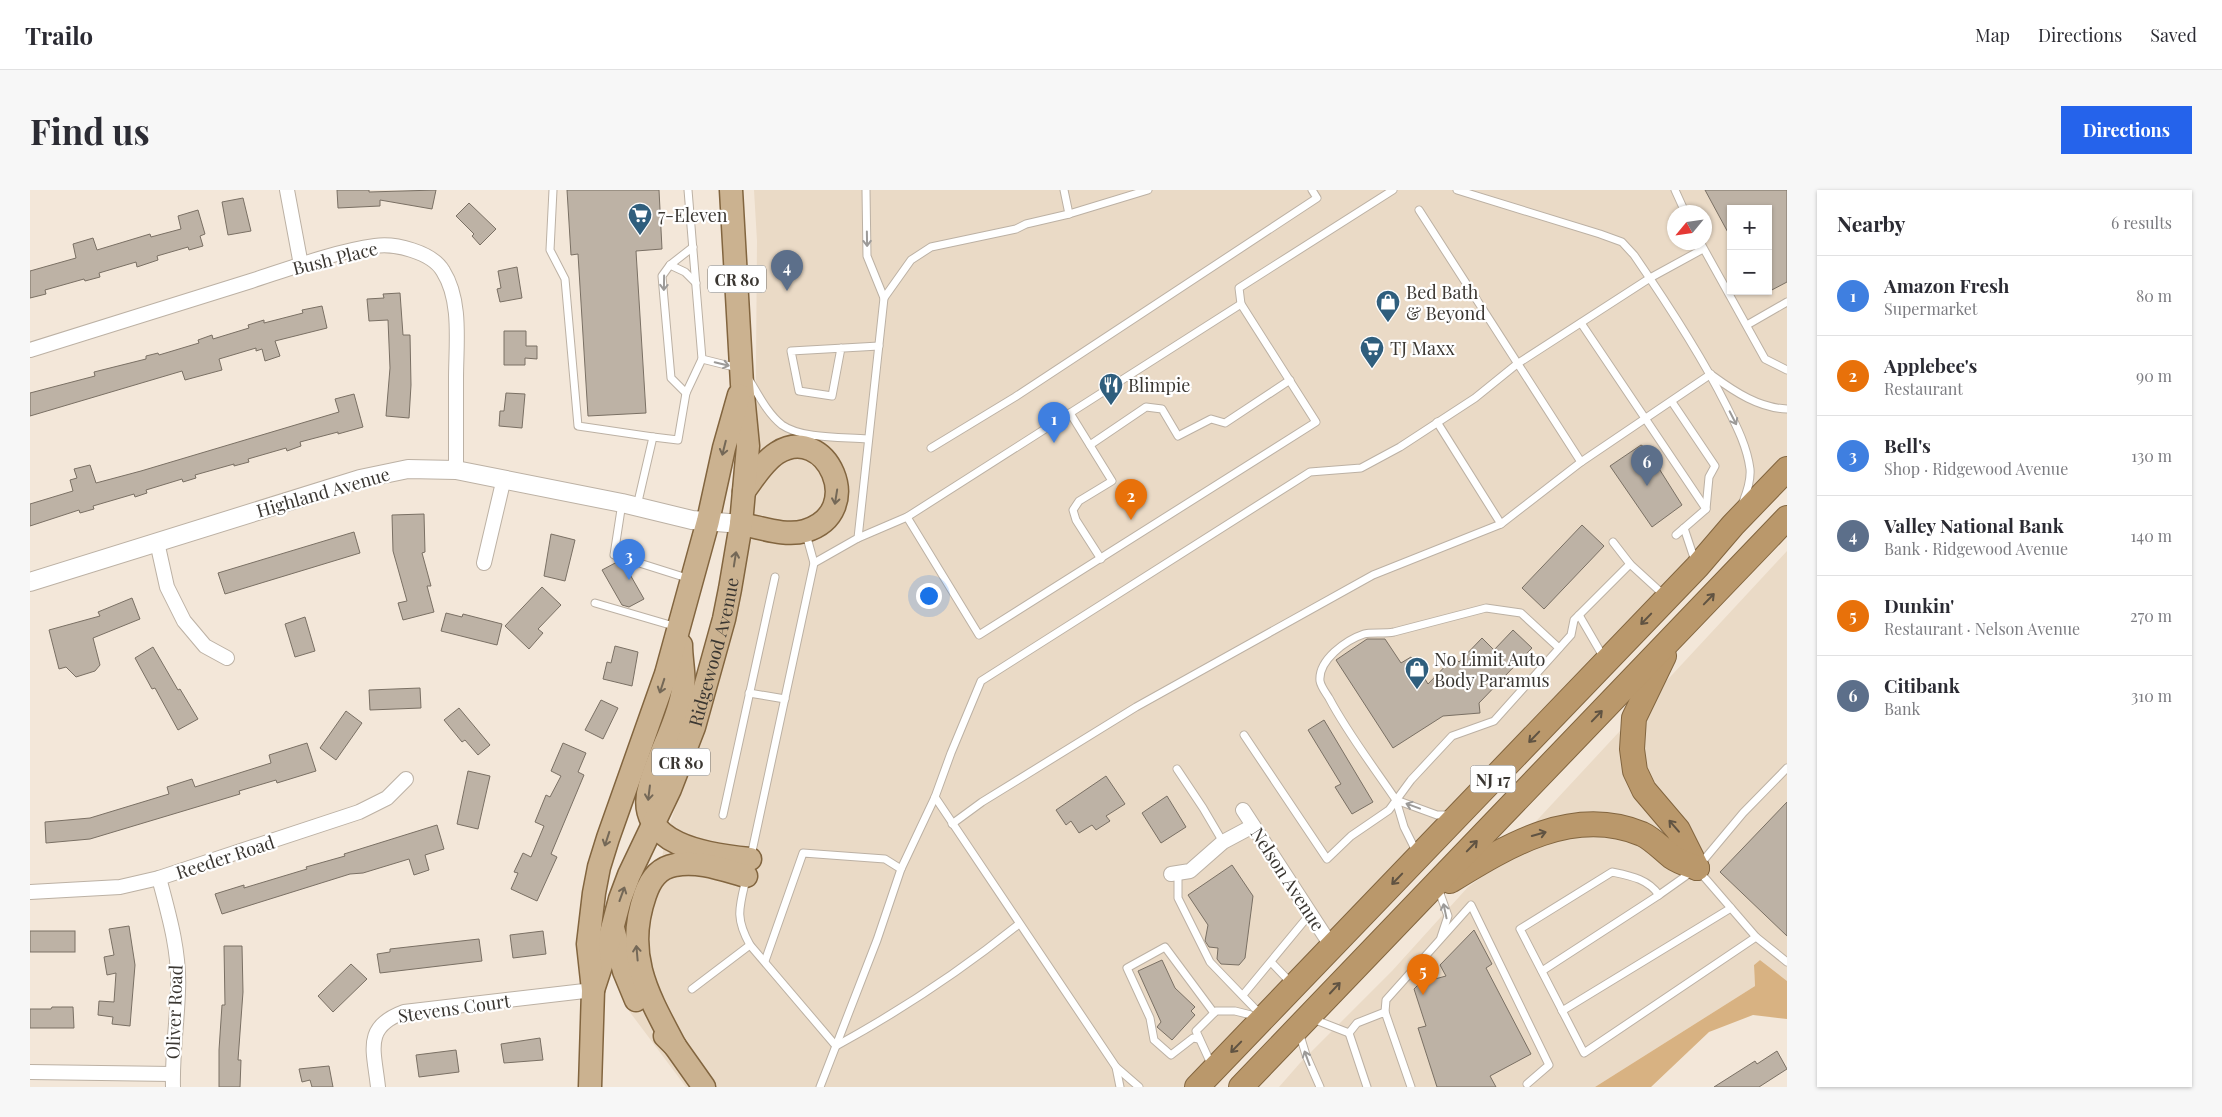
<!DOCTYPE html>
<meta charset="utf-8">
<style>
body{margin:0;font-family:"Playfair Display",serif;background:#f7f7f7;color:#2b2b33}
.controls{position:absolute;right:15px;top:15px;display:grid;overflow:hidden;border-radius:0px;box-shadow:0 1px 4px #0004}
.controls button{width:45px;height:45px;display:grid;place-items:center;padding:0;border:0;border-bottom:1px solid #e1e1e2;background:#fff;color:#2b2b33;font:25px sans-serif}
.compass{position:absolute;left:1637px;top:15px;width:45px;height:45px;border-radius:50%;background:#fff;box-shadow:0 1px 4px #0004;rotate:241deg}
.you{position:absolute;left:898px;top:405px;width:18px;height:18px;margin:-12px;border:4px solid #fff;border-radius:50%;background:#1a73e8;box-shadow:0 0 0 8px #1a73e833}
.badge{display:grid;place-items:center;width:32px;height:32px;border-radius:50%;background:#2563eb;color:#fff;font-size:16px;font-weight:700}
.pin{position:absolute;translate:-50% -41px;filter:drop-shadow(0 1px 2px #0008)}
.pin::after{content:'';position:absolute;top:26px;width:18px;height:15px;background:inherit;clip-path:polygon(0 0,100% 0,50% 100%)}
.list{margin:0;padding:0;list-style:none}
h2{display:flex;justify-content:space-between;align-items:center;height:65px;margin:0;padding:0 20px;font-size:21px}
h2 small{font-size:16px;font-weight:400;color:#7c7c81}
.list li{display:grid;grid-template-columns:32px 1fr auto;gap:15px;align-items:center;box-sizing:border-box;height:80px;padding:0 20px;border-top:1px solid #e1e1e2}
.list b{display:block;font-size:19px;white-space:nowrap}
.list p{margin:0;font-size:16px;white-space:nowrap;color:#7c7c81}
.list em{font-size:16px;font-style:normal;color:#7c7c81}
.map{position:relative;flex:none;width:1757px;height:897px;overflow:hidden;border-radius:0px}
header{display:flex;align-items:center;gap:30px;box-sizing:border-box;height:70px;padding:0 25px;background:#fff;border-bottom:1px solid #e1e1e2}
header strong{font-size:24px}
nav{display:flex;gap:28px;margin-inline-start:auto;font-size:18px}
.intro{display:flex;align-items:center;justify-content:space-between;box-sizing:border-box;height:120px;padding:0 30px}
h1{margin:0;font-size:35px}
.button{padding:12px 22px;border-radius:0px;background:#2563eb;color:#fff;font-size:18px;font-weight:700}
main{display:flex;gap:30px;padding:0 30px}
aside{flex:1;background:#fff;border-radius:0px;box-shadow:0 1px 4px #0004}
.map>svg:first-child{display:block}
.built{fill:#eadac6;fill-rule:evenodd}
.forest{fill:#d8b282}
.building{fill:#bdb2a5;stroke:#7a7064}
.lines{fill:none;stroke-linecap:round;stroke-linejoin:round}
.service-casing{stroke:#bcb1a4;stroke-width:9}
.minor-casing{stroke:#bcb1a4;stroke-width:16}
.tertiary-casing{stroke:#bcb1a4;stroke-width:20}
.primary-casing{stroke:#82653f;stroke-width:25}
.trunk-casing{stroke:#82653f;stroke-width:26}
.service{stroke:#fff;stroke-width:7}
.minor{stroke:#fff;stroke-width:14}
.tertiary{stroke:#fff;stroke-width:18}
.primary{stroke:#cbb290;stroke-width:22}
.trunk{stroke:#ba986b;stroke-width:24}
.oneway{stroke:#9c9a98}
.oneway2{stroke:#746857}
.oneway3{stroke:#605342}
.labels{text-anchor:middle;dominant-baseline:central;stroke-width:4.5;stroke-linejoin:round;paint-order:stroke}
.shield{fill:#fff;stroke:#75726f;stroke-width:1}
.shield-label{font-size:16px;font-weight:bold;fill:#3a3631}
.poi-label{font-size:18px;fill:#3a3631;stroke:#fff;text-anchor:start}
.street-label{font-size:18px;fill:#3a3631;stroke:#fff}
</style>
<header>
<strong>Trailo</strong>
<nav><a>Map</a><a>Directions</a><a>Saved</a></nav>
</header>
<div class="intro"><h1>Find us</h1><a class="button">Directions</a></div>
<main>
<div class="map">
<svg width="1757" height="897" viewBox="0 0 1757 897">
<rect width="100%" height="100%" fill="#f3e7d9"/>
<g class="built">
<path d="M 724,0 L 1757,0 L 1757,289 L 1168,897 L 656,897 L 599,821 L 638,639 L 663,566 L 725,295 L 727,51 ZM 1701,19 L 1738,19 L 1738,101 L 1701,101 ZM 1644,22 L 1674,22 L 1674,52 L 1644,52 Z"/>
<polygon points="1757,361 1757,791 1730,770 1724,775 1725,796 1565,897 1249,897 1270,873 1362,781 1438,697 1460,681"/>
</g>
<polygon class="forest" points="1730,770 1757,791 1757,829 1723,825 1679,842 1621,897 1565,897 1725,796 1724,775"/>
<g class="building">
<polygon points="307,0 339,0 339,2 406,0 402,19 350,10 350,16 308,18"/>
<polygon points="537,0 629,0 632,59 606,61 616,223 558,226 548,64 541,65"/>
<polygon points="1675,0 1757,0 1757,92 1738,102 1738,19 1701,19 1701,48"/>
<polygon points="213,8 221,41 198,45 192,12"/>
<polygon points="439,13 466,39 450,55 442,46 444,44 426,26"/>
<polygon points="168,20 175,44 170,46 173,56 159,60 158,57 127,66 128,70 107,77 106,72 69,83 70,87 55,91 54,89 15,100 16,104 0,108 0,81 46,68 43,54 63,48 67,60 120,44 121,47 151,39 148,26"/>
<polygon points="487,77 492,108 470,112 467,99 471,98 468,81"/>
<polygon points="370,103 373,145 380,145 381,195 379,228 356,226 360,178 358,130 339,131 337,109 354,108 353,104"/>
<polygon points="292,116 297,138 245,151 250,166 235,171 232,159 226,161 226,158 189,169 192,180 155,190 152,181 0,226 0,203 65,186 64,182 116,169 116,166 128,163 129,165 169,153 168,150 182,145 183,149 219,138 218,135 234,130 234,133 273,123 272,120"/>
<polygon points="474,141 496,141 496,156 507,156 507,169 495,168 495,175 474,175"/>
<polygon points="476,203 495,204 492,238 469,236 470,221 474,221"/>
<polygon points="324,204 333,237 308,244 308,242 270,252 271,256 257,261 256,258 218,269 219,272 204,276 204,274 165,285 166,288 153,292 152,289 116,300 117,303 105,307 104,304 63,316 64,319 50,323 49,320 0,336 0,314 43,301 40,290 47,288 44,279 60,275 66,293 111,281 309,222 305,209"/>
<polygon points="1611,255 1616,258 1652,315 1622,337 1580,276"/>
<polygon points="394,324 395,362 392,363 401,396 397,396 404,422 373,430 368,413 377,411 363,361 362,325"/>
<polygon points="1552,335 1574,356 1514,419 1492,398"/>
<polygon points="324,342 330,363 195,404 188,383"/>
<polygon points="521,344 545,350 535,391 514,386"/>
<polygon points="587,372 594,374 614,409 599,417 592,415 572,380"/>
<polygon points="512,397 531,415 508,439 513,443 499,459 475,436"/>
<polygon points="102,408 110,429 63,448 70,475 65,481 46,487 36,477 29,479 19,440 70,426 68,422"/>
<polygon points="416,423 432,427 433,424 472,434 467,455 411,441"/>
<polygon points="275,427 285,461 265,467 255,434"/>
<polygon points="1483,440 1502,458 1449,513 1450,523 1413,526 1363,558 1306,470 1337,449 1355,449 1371,473 1381,467 1398,494 1424,467 1429,472 1452,448 1464,460"/>
<polygon points="585,456 608,462 602,496 573,489 577,472 581,473"/>
<polygon points="123,457 148,500 150,499 168,529 148,540 125,498 122,499 105,468"/>
<polygon points="390,498 391,518 340,520 339,500"/>
<polygon points="571,510 588,518 573,549 555,540"/>
<polygon points="429,518 460,555 448,565 435,550 432,552 414,530"/>
<polygon points="316,521 332,533 306,570 290,558"/>
<polygon points="1294,530 1343,612 1322,624 1305,597 1311,594 1278,540"/>
<polygon points="277,553 286,581 247,593 246,590 209,601 210,604 60,649 16,653 15,632 60,628 139,604 137,597 162,589 165,597 241,573 239,565"/>
<polygon points="533,553 556,563 548,582 554,585 521,664 527,667 507,711 481,699 488,683 484,682 493,663 501,667 514,636 505,632 516,605 520,607 531,586 521,581"/>
<polygon points="438,581 460,586 448,639 427,634"/>
<polygon points="1076,586 1095,614 1076,626 1080,631 1066,640 1062,635 1049,643 1041,631 1036,635 1026,620"/>
<polygon points="1137,606 1156,637 1131,653 1112,623"/>
<polygon points="1757,612 1757,746 1690,682"/>
<polygon points="407,635 414,659 395,665 399,680 384,685 379,669 333,683 320,684 192,724 185,704 214,695 214,698 277,679 276,677 315,666 314,664"/>
<polygon points="1202,675 1223,706 1215,768 1209,775 1191,774 1187,769 1188,758 1179,757 1175,751 1178,735 1158,705"/>
<polygon points="99,736 105,775 100,836 82,834 83,827 68,825 69,811 84,812 86,783 77,785 74,767 84,765 79,739"/>
<polygon points="1444,740 1462,774 1456,778 1501,864 1460,886 1466,897 1407,897 1388,838 1396,836 1384,799 1390,793 1416,786 1410,775"/>
<rect x="0" y="741" width="45" height="21"/>
<polygon points="513,741 516,764 483,768 480,745"/>
<polygon points="449,749 452,771 350,783 347,764 360,762 360,759"/>
<polygon points="194,756 212,756 213,802 208,870 211,870 210,897 189,897 189,860 192,815 195,815"/>
<polygon points="1132,770 1145,798 1165,817 1161,821 1165,825 1142,850 1127,837 1131,832 1108,781"/>
<polygon points="321,774 337,789 303,822 288,806"/>
<polygon points="22,817 43,817 44,838 0,838 0,819 21,819"/>
<polygon points="510,848 513,870 474,873 471,854"/>
<polygon points="426,860 429,882 389,887 386,865"/>
<polygon points="1747,861 1757,879 1729,897 1684,897 1725,871 1727,874"/>
<polygon points="299,876 303,897 282,897 280,890 272,892 269,879"/>
</g>
<g class="lines">
<defs>
<g id="service">
<polyline points="523,0 520,60 535,89 548,236 623,247 607,316"/>
<polyline points="1034,0 1039,24"/>
<path d="M 1427,0 L 1570,44 L 1592,52 L 1604,65 C 1637,113 1670,163 1696,215 C 1706,235 1717,256 1720,279 C 1721,290 1717,302 1713,312"/>
<polyline points="1645,0 1655,22"/>
<polyline points="1389,20 1551,272"/>
<polyline points="1670,52 1735,169 1757,180"/>
<polyline points="640,75 655,82 666,93"/>
<polyline points="854,108 881,70 901,57 986,39 996,34 1039,24 1118,0"/>
<polyline points="1551,133 1676,319"/>
<polyline points="1717,135 1757,112"/>
<polyline points="811,158 802,206 769,201 761,161 849,156"/>
<polyline points="672,169 708,178"/>
<path d="M 1683,186 C 1705,202 1729,218 1757,219"/>
<path d="M 720,191 C 729,206 738,224 752,235 C 772,249 813,247 837,249"/>
<polyline points="656,203 641,188 632,86 640,75 663,57"/>
<polyline points="1642,212 1685,276 1679,287 1676,319 1646,345"/>
<polyline points="1040,223 1082,291 1049,311 1043,320 1046,330 1071,369"/>
<polyline points="1407,232 1471,334"/>
<polyline points="623,247 648,250 656,203 672,169 658,0"/>
<polyline points="1060,255 1116,217 1132,219 1148,246 1181,229 1195,233 1260,190"/>
<polyline points="901,258 985,207 1287,8 1282,0"/>
<polyline points="592,313 584,365 660,389"/>
<polyline points="877,327 949,445 1286,232 1211,114 1209,98 1363,0"/>
<polyline points="1654,338 1665,371"/>
<polyline points="828,348 877,327 1211,114"/>
<polyline points="1583,352 1600,374 1635,406"/>
<polyline points="784,373 828,348 854,108 837,66 836,0"/>
<polyline points="565,413 647,437"/>
<polyline points="1549,425 1574,468"/>
<polyline points="719,503 755,509"/>
<polyline points="1214,545 1297,669 1321,646 1359,620 1381,590 1422,546 1464,531 1541,445 1544,430 1600,374"/>
<path d="M 1757,578 L 1713,623 L 1667,678 L 1629,705 C 1618,689 1601,686 1582,682 L 1490,739 L 1554,863 L 1726,747 L 1757,772"/>
<polyline points="1147,579 1173,618 1193,652"/>
<polyline points="905,607 1086,877 1109,897"/>
<path d="M 1366,610 C 1343,576 1318,544 1299,508 C 1296,503 1291,497 1290,491 C 1288,470 1316,450 1334,444 C 1340,442 1355,444 1364,442 L 1456,418 L 1491,423 L 1529,458"/>
<polyline points="693,625 745,387"/>
<polyline points="922,634 952,612 1106,517 1343,385 1471,334 1551,272 1681,184"/>
<polyline points="1387,663 1374,637 1366,610 1407,625 1419,625"/>
<polyline points="721,666 784,373 776,344"/>
<polyline points="1669,681 1726,747"/>
<polyline points="1148,683 1148,708 1180,772 1232,826"/>
<path d="M 716,689 C 709,718 705,728 720,755 L 806,856 C 870,821 932,780 989,734"/>
<polyline points="1408,698 1418,726 1411,747"/>
<polyline points="735,771 773,663 855,669 871,679"/>
<polyline points="1241,772 1261,793"/>
<polyline points="1512,781 1629,705"/>
<polyline points="662,799 720,755"/>
<polyline points="1213,805 1280,724"/>
<polyline points="1532,821 1701,718"/>
<polyline points="1355,822 1356,810 1441,715 1519,875 1497,894"/>
<polyline points="1283,829 1319,843"/>
<polyline points="1269,842 1276,865 1290,897"/>
<polyline points="1319,843 1327,833 1355,822 1381,897"/>
<polyline points="1319,843 1337,897"/>
<polyline points="1169,849 1163,848 1141,865 1124,850 1120,828 1097,778 1135,757 1184,823"/>
<polyline points="1182,876 1166,841 1186,821 1205,821 1229,827"/>
<polyline points="1086,877 1090,897"/>
<polyline points="790,897 847,750 871,679 905,607 921,563 951,491 1280,282 1331,278 1370,257 1445,208 1487,174 1620,88 1673,59"/>
</g>
<g id="minor">
<polyline points="257,0 271,75"/>
<path d="M 0,160 C 74,137 147,114 221,91 C 258,79 307,61 345,56 C 365,53 402,62 413,81 C 432,111 426,154 426,189 C 426,219 426,249 426,280"/>
<polyline points="127,352 137,397 154,431 175,456 197,468"/>
<polyline points="454,373 474,288"/>
<polyline points="1213,620 1302,757"/>
<polyline points="1141,684 1160,681 1193,652 1223,636"/>
<path d="M 129,688 C 139,725 150,763 148,801 C 147,834 142,865 143,897"/>
<polyline points="0,702 90,697 129,688 329,622 357,608 376,589"/>
<polyline points="0,882 142,884"/>
<path d="M 348,897 C 344,860 333,837 374,822 L 563,800"/>
</g>
<polyline id="tertiary" points="0,392 330,289 378,279 426,280 592,313 662,330 711,334"/>
<g id="primary">
<path d="M 711,334 C 730,337 755,347 775,341 C 838,322 796,232 747,263 C 733,272 724,288 714,301"/>
<path d="M 651,455 C 651,471 656,490 652,505 C 646,536 628,565 620,595 C 602,655 679,665 720,669"/>
<polyline points="583,738 594,781 606,810"/>
<path id="s1" d="M 563,800 L 578,754 L 590,709 L 599,685 L 640,599 L 664,537 L 694,429 L 700,399 L 711,334 L 718,256 L 712,194 L 701,0"/>
<polyline points="635,846 645,856 674,897"/>
<path d="M 645,856 C 618,805 594,765 615,705 C 620,690 628,678 645,675 C 668,670 694,680 716,686"/>
<polyline points="560,897 563,800 558,754 564,703 569,677 578,648 636,484 678,331 694,258 709,205"/>
</g>
<g id="trunk">
<polyline points="1634,466 1604,528 1602,559 1605,581 1614,600 1648,640 1667,678"/>
<path d="M 1420,691 C 1477,656 1543,615 1612,644 C 1623,649 1633,660 1642,667 C 1649,672 1659,675 1667,678"/>
<polyline points="1167,897 1667,377 1703,335 1757,279"/>
<polyline points="1211,897 1757,328"/>
</g>
</defs>
<use href="#service" class="service-casing"/>
<use href="#minor" class="minor-casing"/>
<use href="#tertiary" class="tertiary-casing"/>
<use href="#primary" class="primary-casing"/>
<use href="#trunk" class="trunk-casing"/>
<use href="#service" class="service"/>
<use href="#minor" class="minor"/>
<use href="#tertiary" class="tertiary"/>
<use href="#primary" class="primary"/>
<use href="#trunk" class="trunk"/>
</g>
<defs><path id="oneway-shaft" d="M-6 0H5M1.5-3L5.5 0L1.5 3" fill="none" stroke-width="1.6" stroke-linecap="round" stroke-linejoin="round" transform="scale(1.25)"/></defs>
<g class="oneway">
<use href="#oneway-shaft" transform="translate(837 49) rotate(89)"/>
<use href="#oneway-shaft" transform="translate(634 93) rotate(91)"/>
<use href="#oneway-shaft" transform="translate(692 174) rotate(13)"/>
<use href="#oneway-shaft" transform="translate(1703 228) rotate(63)"/>
<use href="#oneway-shaft" transform="translate(1383 616) rotate(-160)"/>
<use href="#oneway-shaft" transform="translate(1415 721) rotate(-102)"/>
<use href="#oneway-shaft" transform="translate(1277 868) rotate(-110)"/>
</g>
<g class="oneway2">
<use href="#oneway-shaft" transform="translate(694 258) rotate(104)"/>
<use href="#oneway-shaft" transform="translate(806 307) rotate(99)"/>
<use href="#oneway-shaft" transform="translate(705 369) rotate(-81)"/>
<use href="#oneway-shaft" transform="translate(632 496) rotate(108)"/>
<use href="#oneway-shaft" transform="translate(619 603) rotate(97)"/>
<use href="#oneway-shaft" transform="translate(577 649) rotate(108)"/>
<use href="#oneway-shaft" transform="translate(592 704) rotate(-70)"/>
<use href="#oneway-shaft" transform="translate(607 763) rotate(-95)"/>
</g>
<g class="oneway3">
<use href="#oneway-shaft" transform="translate(1679 409) rotate(-46)"/>
<use href="#oneway-shaft" transform="translate(1616 429) rotate(134)"/>
<use href="#oneway-shaft" transform="translate(1567 526) rotate(-46)"/>
<use href="#oneway-shaft" transform="translate(1504 547) rotate(134)"/>
<use href="#oneway-shaft" transform="translate(1644 636) rotate(-131)"/>
<use href="#oneway-shaft" transform="translate(1509 644) rotate(-16)"/>
<use href="#oneway-shaft" transform="translate(1442 656) rotate(-46)"/>
<use href="#oneway-shaft" transform="translate(1367 689) rotate(134)"/>
<use href="#oneway-shaft" transform="translate(1305 798) rotate(-47)"/>
<use href="#oneway-shaft" transform="translate(1206 857) rotate(134)"/>
</g>
<defs>
<symbol id="supermarket-pin" viewBox="-11 -11 22 30"><path d="M0 17L-7.5 6A9.5 9.5 0 1 1 7.5 6Z" fill="#2f5e7d" stroke="#fff"/><path d="M-6-5.5h2.5l.6 2H6L4.5 2H-2.5L-4.4-4H-6ZM-1.5 3.2a1.3 1.3 0 1 0 .1 0ZM3 3.2a1.3 1.3 0 1 0 .1 0Z" fill="#fff"/></symbol>
<symbol id="shop-pin" viewBox="-11 -11 22 30"><path d="M0 17L-7.5 6A9.5 9.5 0 1 1 7.5 6Z" fill="#2f5e7d" stroke="#fff"/><path d="M-5-2.5h2.3a2.7 3.5 0 0 1 5.4 0H5L5.5 6h-11ZM-1.5-2.5h3a1.5 2.3 0 0 0-3 0Z" fill="#fff"/></symbol>
<symbol id="restaurant-pin" viewBox="-11 -11 22 30"><path d="M0 17L-7.5 6A9.5 9.5 0 1 1 7.5 6Z" fill="#2f5e7d" stroke="#fff"/><path d="M-5-6h1v4h1v-4h1v4h1v-4h1v5L-1.5 .5V6h-2V.5L-5-1ZM5-6V6H3V1.5H1.5Q1.5-4 5-6Z" fill="#fff"/></symbol>
</defs>
<g fill-rule="evenodd">
<use href="#supermarket-pin" x="596" y="11" width="28" height="38"/>
<use href="#shop-pin" x="1344" y="98" width="28" height="38"/>
<use href="#supermarket-pin" x="1328" y="144" width="28" height="38"/>
<use href="#restaurant-pin" x="1067" y="181" width="28" height="38"/>
<use href="#shop-pin" x="1373" y="465" width="28" height="38"/>
</g>
<g class="labels">
<g class="shield">
<rect x="678" y="75.5" width="58" height="27" rx="4"/>
<rect x="622" y="558.5" width="58" height="27" rx="4"/>
<rect x="1440.5" y="575.5" width="45" height="27" rx="4"/>
</g>
<g class="shield-label">
<text x="707" y="89">CR 80</text>
<text x="651" y="572">CR 80</text>
<text x="1463" y="589">NJ 17</text>
</g>
<g class="poi-label">
<text x="628" y="25">7-Eleven</text>
<text x="1376" y="102">Bed Bath<tspan x="1376" dy="21">&amp; Beyond</tspan></text>
<text x="1360" y="158">TJ Maxx</text>
<text x="1098" y="195">Blimpie</text>
<text x="1404" y="469">No Limit Auto<tspan x="1404" dy="21">Body Paramus</tspan></text>
</g>
<g class="street-label">
<text transform="translate(305 68) rotate(-14)">Bush Place</text>
<text transform="translate(293 302) rotate(-16)">Highland Avenue</text>
<text stroke="none"><textPath href="#s1" startOffset="360">Ridgewood Avenue</textPath></text>
<text transform="translate(195 667) rotate(-18)">Reeder Road</text>
<text transform="translate(1258 689) rotate(57)">Nelson Avenue</text>
<text transform="translate(424 818) rotate(-8)">Stevens Court</text>
<text transform="translate(144 822) rotate(-88)">Oliver Road</text>
</g>
</g>
</svg>
<div class="controls">
<button>+</button>
<button>−</button>
</div>
<svg class="compass" viewBox="-18 -18 36 36"><path d="M0-13l5 13h-10z" fill="#e53935"/><path d="M0 13l5-13h-10z" fill="#7c7c81"/></svg>
<div class="you"></div>
<div class="pin badge" style="left:1024px;top:253px;background:#3f7fe0">1</div>
<div class="pin badge" style="left:1101px;top:330px;background:#e8710a">2</div>
<div class="pin badge" style="left:599px;top:390px;background:#3f7fe0">3</div>
<div class="pin badge" style="left:757px;top:101px;background:#5c6f8a">4</div>
<div class="pin badge" style="left:1393px;top:805px;background:#e8710a">5</div>
<div class="pin badge" style="left:1617px;top:296px;background:#5c6f8a">6</div>
</div>
<aside>
<h2>Nearby<small>6 results</small></h2>
<ul class="list">
<li><span class="badge" style="background:#3f7fe0">1</span><div><b>Amazon Fresh</b><p>Supermarket</p></div><em>80 m</em></li>
<li><span class="badge" style="background:#e8710a">2</span><div><b>Applebee's</b><p>Restaurant</p></div><em>90 m</em></li>
<li><span class="badge" style="background:#3f7fe0">3</span><div><b>Bell's</b><p>Shop · Ridgewood Avenue</p></div><em>130 m</em></li>
<li><span class="badge" style="background:#5c6f8a">4</span><div><b>Valley National Bank</b><p>Bank · Ridgewood Avenue</p></div><em>140 m</em></li>
<li><span class="badge" style="background:#e8710a">5</span><div><b>Dunkin'</b><p>Restaurant · Nelson Avenue</p></div><em>270 m</em></li>
<li><span class="badge" style="background:#5c6f8a">6</span><div><b>Citibank</b><p>Bank</p></div><em>310 m</em></li>
</ul>
</aside>
</main>
